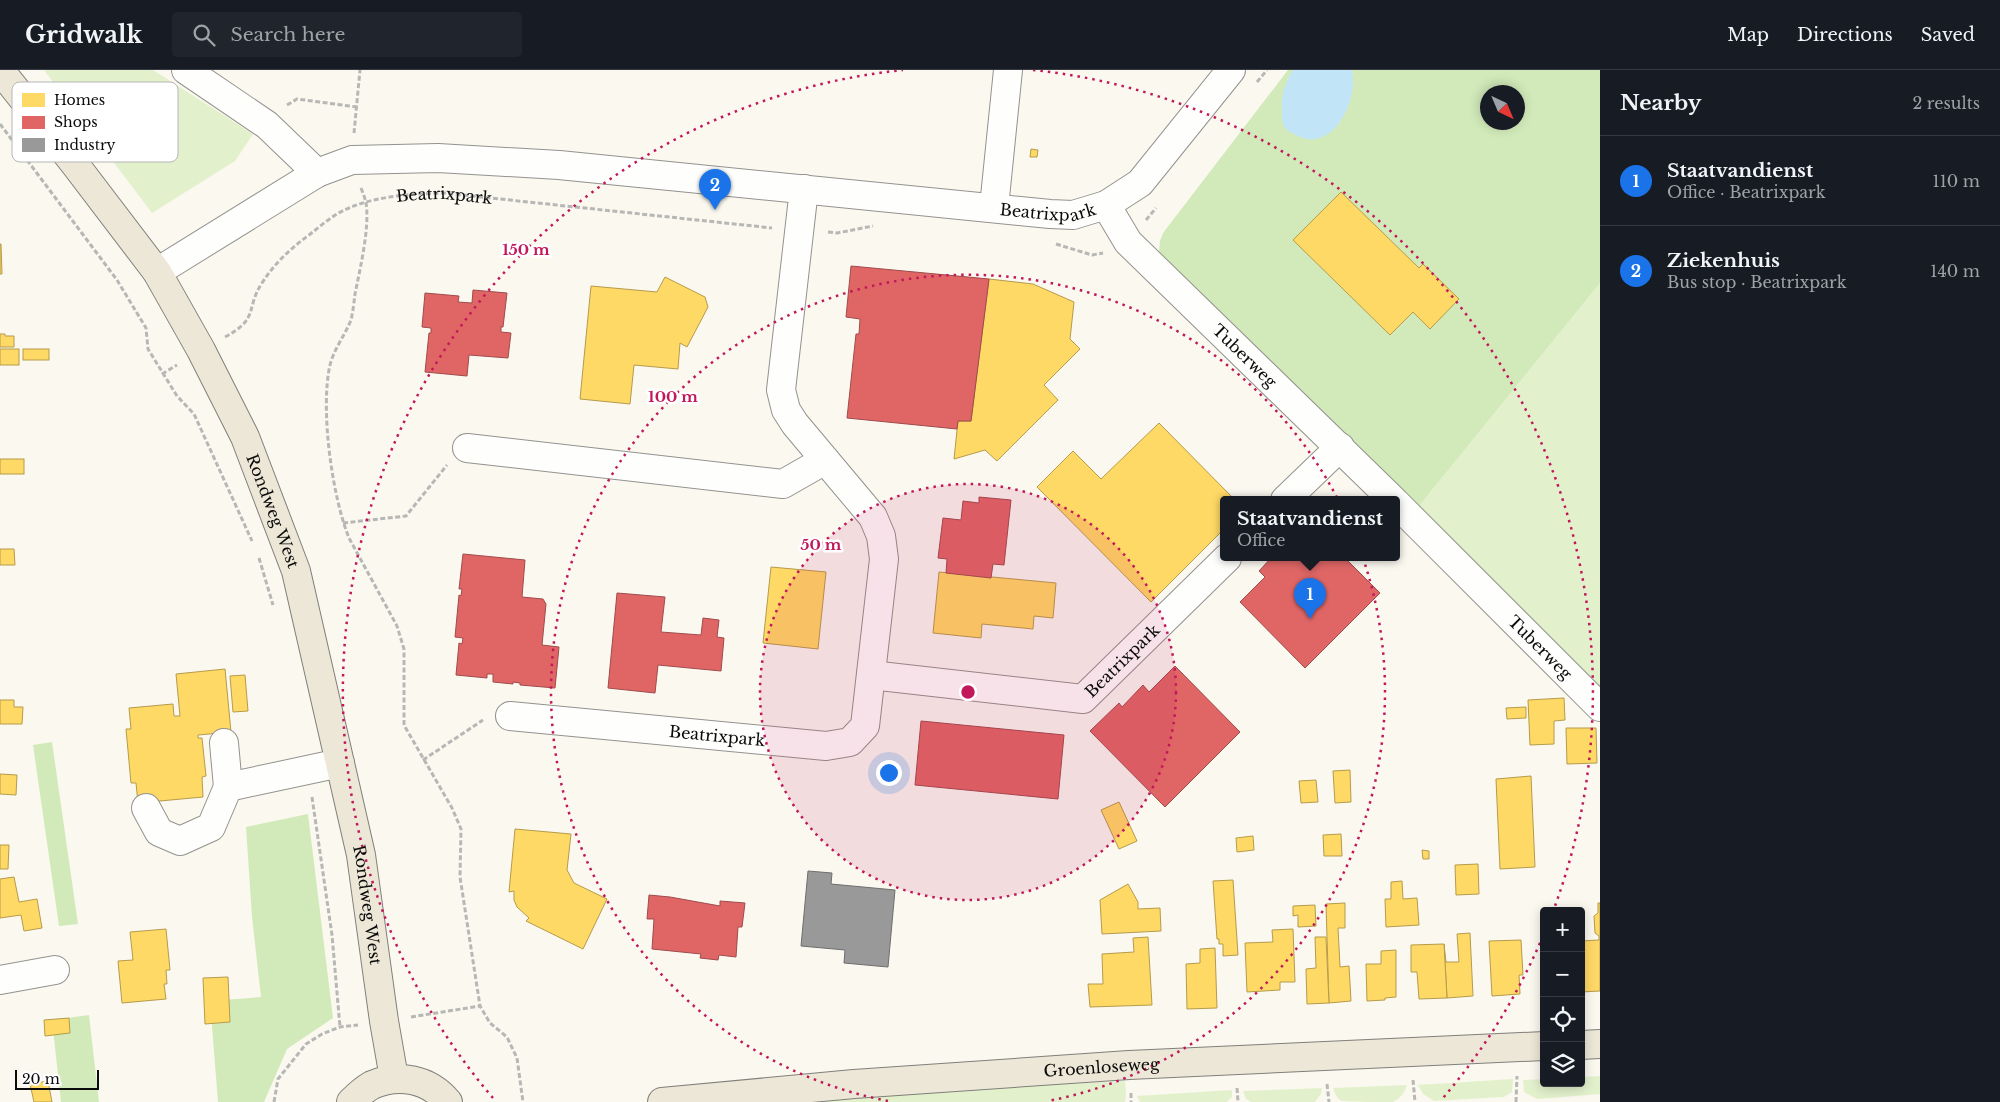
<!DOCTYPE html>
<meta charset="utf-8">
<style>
body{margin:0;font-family:"Libre Baskerville",serif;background:#20242c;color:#f1f3f6}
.controls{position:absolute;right:15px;bottom:15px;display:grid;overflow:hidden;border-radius:5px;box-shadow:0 2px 12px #0003}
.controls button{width:45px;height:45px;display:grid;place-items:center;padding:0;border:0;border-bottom:1px solid #363941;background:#171b24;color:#f1f3f6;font:25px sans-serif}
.compass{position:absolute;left:1480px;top:15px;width:45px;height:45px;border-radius:50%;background:#171b24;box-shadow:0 2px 12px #0003;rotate:136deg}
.scale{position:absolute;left:15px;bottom:12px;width:84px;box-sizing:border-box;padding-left:5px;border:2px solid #0b0b0b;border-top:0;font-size:14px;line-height:18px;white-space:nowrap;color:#0b0b0b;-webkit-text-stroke:4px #fff;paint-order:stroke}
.you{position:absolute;left:888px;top:702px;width:18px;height:18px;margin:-12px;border:4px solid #fff;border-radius:50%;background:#1a73e8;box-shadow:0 0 0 8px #1a73e833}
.badge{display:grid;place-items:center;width:32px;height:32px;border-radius:50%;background:#1a73e8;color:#fff;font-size:16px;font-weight:700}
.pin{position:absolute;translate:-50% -41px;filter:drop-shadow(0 1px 2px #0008)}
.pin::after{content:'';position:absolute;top:26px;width:18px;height:15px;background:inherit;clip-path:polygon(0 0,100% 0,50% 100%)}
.popup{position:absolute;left:1220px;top:426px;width:180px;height:65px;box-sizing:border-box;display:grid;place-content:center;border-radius:5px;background:#171b24;filter:drop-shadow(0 1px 4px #0005);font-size:16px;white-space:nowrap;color:#9ea1a6}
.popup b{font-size:19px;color:#f1f3f6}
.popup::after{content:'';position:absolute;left:50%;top:100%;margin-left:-10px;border:10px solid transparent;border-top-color:#171b24}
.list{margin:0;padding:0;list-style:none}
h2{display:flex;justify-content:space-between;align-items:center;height:65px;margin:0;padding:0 20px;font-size:21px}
h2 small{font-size:16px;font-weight:400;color:#9ea1a6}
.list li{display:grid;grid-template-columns:32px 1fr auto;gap:15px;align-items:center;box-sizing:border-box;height:90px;padding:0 20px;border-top:1px solid #363941}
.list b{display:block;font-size:19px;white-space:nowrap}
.list p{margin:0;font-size:16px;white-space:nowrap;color:#9ea1a6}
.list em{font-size:16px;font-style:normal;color:#9ea1a6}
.icon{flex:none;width:28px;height:28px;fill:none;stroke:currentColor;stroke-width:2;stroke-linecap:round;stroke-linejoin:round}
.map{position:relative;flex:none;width:1600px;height:1032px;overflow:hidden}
header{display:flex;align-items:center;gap:30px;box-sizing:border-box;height:70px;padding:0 25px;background:#171b24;border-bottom:1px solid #363941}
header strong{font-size:24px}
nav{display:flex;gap:28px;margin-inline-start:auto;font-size:18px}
.search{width:350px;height:45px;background:#20242c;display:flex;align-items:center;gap:12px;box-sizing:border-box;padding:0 18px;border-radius:5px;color:#9ea1a6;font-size:19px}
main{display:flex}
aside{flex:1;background:#171b24}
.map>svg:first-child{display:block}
.green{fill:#e2f1cc}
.forest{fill:#d2eaba;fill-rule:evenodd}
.water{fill:#c1e4f7}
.homes{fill:#ffd966;stroke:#b69b4b}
.shops{fill:#e06666;stroke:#a04b4b}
.industry{fill:#999;stroke:#6e6e6e}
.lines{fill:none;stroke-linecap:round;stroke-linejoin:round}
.minor-casing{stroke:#93928e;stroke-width:30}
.major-casing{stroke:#807f7b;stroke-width:30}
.path{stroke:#b7b7b5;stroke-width:3;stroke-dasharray:5 2.5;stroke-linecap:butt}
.minor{stroke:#fefefd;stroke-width:28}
.major{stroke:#ece7d6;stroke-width:28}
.ring{fill:none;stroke:#c2185b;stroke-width:2.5;stroke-dasharray:2.5 5}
.labels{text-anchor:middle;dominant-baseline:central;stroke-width:5;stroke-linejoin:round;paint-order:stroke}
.street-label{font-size:16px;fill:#0b0b0b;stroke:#fff}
.key{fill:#fff;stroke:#b6b6b6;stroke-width:1}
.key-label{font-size:14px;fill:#0b0b0b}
.centre{fill:#c2185b;stroke:#fff;stroke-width:2.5}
.ring-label{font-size:15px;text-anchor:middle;font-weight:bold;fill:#c2185b;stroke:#fff;stroke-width:5;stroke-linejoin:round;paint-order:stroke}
</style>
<header>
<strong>Gridwalk</strong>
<div class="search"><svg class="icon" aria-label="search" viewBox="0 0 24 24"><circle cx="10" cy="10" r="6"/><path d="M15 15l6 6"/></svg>Search here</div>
<nav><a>Map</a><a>Directions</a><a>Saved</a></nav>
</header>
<main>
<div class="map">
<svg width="1600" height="1032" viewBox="0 0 1600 1032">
<rect width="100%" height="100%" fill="#faf8ef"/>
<g class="green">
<polygon points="44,0 153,0 253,64 235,91 152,143"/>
<polygon points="1600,213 1600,624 1415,441"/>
<polygon points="1600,1006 1600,1024 1537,1029 1524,1022 1523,1010 1544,1009 1544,1013 1581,1013 1581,1007"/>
<polygon points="1513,1009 1512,1022 1504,1027 1434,1031 1423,1024 1418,1015"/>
<polygon points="1125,1011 1126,1024 1125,1032 818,1032 910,1022"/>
<path d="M 1407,1015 C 1405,1022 1400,1029 1393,1032 C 1385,1032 1347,1032 1342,1031 C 1336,1028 1335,1023 1333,1018 Z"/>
<polygon points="1322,1018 1321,1024 1315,1032 1251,1032 1246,1029 1243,1021"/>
<polygon points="1232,1020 1232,1027 1227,1032 1140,1032 1137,1026"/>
</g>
<g class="forest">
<path d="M 1288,0 L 1293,0 L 1287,10 L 1338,55 C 1348,38 1356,20 1352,0 L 1600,0 L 1600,213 L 1415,441 L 1158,191 L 1160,171 L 1163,163 ZM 1488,22 L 1518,22 L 1518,52 L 1488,52 Z"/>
<polygon points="52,672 78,854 59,856 33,675"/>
<polygon points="308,744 333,948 287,979 264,1032 218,1032 210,931 261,927 252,847 246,757"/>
<polygon points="89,945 99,1032 61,1032 52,950"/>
</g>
<path class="water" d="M 1293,0 L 1352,0 C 1359,30 1333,85 1296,65 C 1291,63 1286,60 1284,56 C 1282,52 1282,45 1282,40 C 1281,26 1285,12 1293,0 Z"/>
<g class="homes">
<polygon points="1031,79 1038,80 1037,87 1030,87"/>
<polygon points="1341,122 1419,198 1423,194 1459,229 1430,259 1413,242 1390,265 1293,170"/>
<polygon points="0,174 1,174 2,204 0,204"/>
<polygon points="665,207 705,227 708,237 687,277 680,273 678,299 634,295 630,334 580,329 591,216 657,222"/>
<polygon points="989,209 1033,214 1074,232 1070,269 1080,279 1044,315 1058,330 997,391 985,380 954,389 958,351 971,351"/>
<polygon points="0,264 5,264 5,266 14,266 14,277 0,277"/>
<rect x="0" y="279" width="19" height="16"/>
<rect x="23" y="279" width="26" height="11"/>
<polygon points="1159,353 1235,430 1224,430 1224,459 1151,532 1037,417 1073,381 1101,409"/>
<rect x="0" y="389" width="24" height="15"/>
<polygon points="0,479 14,479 15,495 0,495"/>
<polygon points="771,497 826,502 818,579 763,573"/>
<polygon points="939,502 1056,513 1053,548 1034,546 1033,559 982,554 981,568 933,563"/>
<polygon points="225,599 231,662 198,665 198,668 202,668 206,706 202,707 203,727 138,733 136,713 131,713 126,659 131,659 129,638 173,634 174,646 180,646 176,604"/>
<polygon points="245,605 248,641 233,642 230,606"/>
<polygon points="1564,628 1565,650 1554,651 1554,674 1530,675 1528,630"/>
<polygon points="0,630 14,630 14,637 23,637 22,654 0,654"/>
<polygon points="1526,637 1526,648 1507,649 1506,638"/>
<polygon points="1566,658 1596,658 1597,693 1567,694"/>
<polygon points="1350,700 1351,732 1335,733 1333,701"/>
<polygon points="0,704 17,705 16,725 0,724"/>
<polygon points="1531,706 1535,797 1500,799 1496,709"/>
<polygon points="1316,710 1318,732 1301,733 1299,711"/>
<polygon points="1119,732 1137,771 1119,779 1101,740"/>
<polygon points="515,759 571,764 567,800 574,813 607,829 583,879 526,851 529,848 517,837 514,830 514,821 509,822"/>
<polygon points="1341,764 1342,786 1324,786 1323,765"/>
<polygon points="1253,766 1254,780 1237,782 1236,768"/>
<polygon points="0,775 9,775 8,799 0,799"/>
<polygon points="1422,780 1429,781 1429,789 1423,789"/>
<polygon points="1478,794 1479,824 1456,825 1455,795"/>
<polygon points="14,807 19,832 37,829 42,858 24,861 21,845 0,848 0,809"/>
<polygon points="1233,810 1238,885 1223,886 1223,874 1219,874 1219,869 1217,869 1213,811"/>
<polygon points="1402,811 1403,829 1417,828 1419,855 1386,857 1385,829 1391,829 1391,812"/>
<polygon points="1128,814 1138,832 1138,839 1160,838 1161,861 1102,864 1100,830"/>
<polygon points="1345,833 1345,858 1338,858 1340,897 1349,896 1351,931 1329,933 1326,834"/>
<polygon points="1598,833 1600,833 1600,921 1581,922 1581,871 1599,870 1599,866 1595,863 1594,846 1598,843"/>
<polygon points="1315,835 1316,856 1298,857 1298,845 1293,846 1293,836"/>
<polygon points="166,859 170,900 166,900 167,914 164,914 166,929 122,933 118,891 133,890 130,862"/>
<polygon points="1293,859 1295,912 1280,912 1280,920 1247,922 1245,873 1273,872 1272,860"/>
<polygon points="1470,863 1473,926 1447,928 1444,874 1446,892 1459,892 1457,864"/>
<polygon points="1541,863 1544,863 1544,895 1542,895"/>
<polygon points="1148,867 1152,935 1090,937 1088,914 1103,914 1102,884 1134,882 1133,868"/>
<polygon points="1315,867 1326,867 1329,933 1307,934 1306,899 1316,898"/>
<polygon points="1521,870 1523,905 1519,905 1520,924 1492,926 1489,871"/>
<polygon points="1444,874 1447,928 1419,929 1417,902 1411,902 1411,875"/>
<polygon points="1215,878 1217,938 1187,939 1186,894 1200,893 1200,879"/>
<polygon points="1396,880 1396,927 1385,928 1385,930 1367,931 1366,894 1381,894 1381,881"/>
<polygon points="228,907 230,952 205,954 203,908"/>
<polygon points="69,948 70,963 45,966 44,950"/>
<polygon points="48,1011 52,1032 34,1032 30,1014"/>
</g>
<g class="shops">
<polygon points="851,196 989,209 971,351 958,351 957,359 847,348 856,264 859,264 860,249 846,247"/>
<polygon points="473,220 507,223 503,257 501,257 501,262 511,263 508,288 469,285 467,306 425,302 429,263 431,263 431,258 422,257 425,223 459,226 458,232 472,233"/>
<polygon points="979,427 1011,430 1004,495 993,494 991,508 946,503 947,489 938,488 943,448 961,450 963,431 979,433"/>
<polygon points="463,484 525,490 522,527 543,529 546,534 542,575 559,577 555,618 520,615 520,613 513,612 513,614 493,612 493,604 487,604 487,608 456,605 459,573 462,574 463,568 455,567 459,525 461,526 462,519 459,519"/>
<polygon points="1271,488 1345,488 1380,523 1305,598 1240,532 1265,507 1259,501"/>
<polygon points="617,523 665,527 661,562 701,565 703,548 719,550 717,567 724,568 721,601 658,595 655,623 608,618"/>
<polygon points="1175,596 1240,662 1165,737 1090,661 1119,633 1122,637 1143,615 1149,622"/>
<polygon points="921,651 1064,665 1058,729 915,715"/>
<polygon points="649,825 670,827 720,836 720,831 745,833 742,857 738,857 736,887 719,885 718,890 700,888 701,884 652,879 654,849 647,849"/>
</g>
<polygon class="industry" points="808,801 832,803 831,814 895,820 888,897 844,893 845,880 801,876"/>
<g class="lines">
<defs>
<g id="minor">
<polyline points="186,0 267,55 317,103"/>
<path id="s2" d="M 1106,135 L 1128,172 L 1393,430"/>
<polyline points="994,137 1008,0"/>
<path id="s3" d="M 157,202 L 317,103 L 352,90 L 438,88 L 559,95 L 1050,144 L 1073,145 L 1106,135 L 1140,113 L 1231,0"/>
<polyline points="467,378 783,414 825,390"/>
<polyline points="1285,430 1340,377"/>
<path id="s4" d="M 1396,433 L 1600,637"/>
<path id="s5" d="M 871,605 L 1083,629 L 1227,488"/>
<path id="s6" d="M 510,646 L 826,676 L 850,672 L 865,656 L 884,489 L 881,466 L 873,447 L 795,354 L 786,340 L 781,320 L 804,119"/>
<polyline points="224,673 228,717"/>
<polyline points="146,738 159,762 180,771 211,757 228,717 340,693"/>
<polyline points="0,910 55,900"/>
</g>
<g id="major">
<path id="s7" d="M 0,0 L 74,93 L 157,202 L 201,280 L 245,367 L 296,501 L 361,785 L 384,951 L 394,1008"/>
<polyline points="1581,975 1600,974"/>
<path d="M 351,1032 C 357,1026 365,1019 372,1015 C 399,1003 429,1009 448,1032"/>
<path id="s8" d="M 662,1032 L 854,1014 L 1129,995 L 1544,976"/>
</g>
</defs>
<use href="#minor" class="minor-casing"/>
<use href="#major" class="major-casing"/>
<g class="path">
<polyline points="1257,12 1267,0"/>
<polyline points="287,35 297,29 357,37"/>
<polyline points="0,54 117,210 146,258 148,279 177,326 194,344 252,471"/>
<polyline points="354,63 360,0"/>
<path d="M 361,118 C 363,123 365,128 366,133 C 370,157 360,199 355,224 C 354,232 353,242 351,250 C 345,265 334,279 330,295 C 320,339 332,426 349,468 L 397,556 L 404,579 L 404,655 L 452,738 L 461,759 L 460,807 L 480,936"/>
<polyline points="1146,150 1156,138"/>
<polyline points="828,162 837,163 873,156"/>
<polyline points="1056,174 1092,185 1103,183"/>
<path id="s1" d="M 225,267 C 260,248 245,239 262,213 C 274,194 290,179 309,165 C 318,158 327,150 337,144 C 368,126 409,124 444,123 L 772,158"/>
<polyline points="162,304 177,295"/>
<polyline points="343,453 406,446 447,395"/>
<polyline points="259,488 273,535"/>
<polyline points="423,690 483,650"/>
<polyline points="312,727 332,865 340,957"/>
<polyline points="411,947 480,936 490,953 507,967 517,988 523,1032"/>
<polyline points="1413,1010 1415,1032"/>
<polyline points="1327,1014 1329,1032"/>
<polyline points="1237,1018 1238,1032"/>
<polyline points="1131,1023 1131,1032"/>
<polyline points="274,1032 278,1009 306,974 322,964 340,957 358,955"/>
<polyline points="1516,1032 1517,1006"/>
</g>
<use href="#minor" class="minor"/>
<use href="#major" class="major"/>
</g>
<circle cx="968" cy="622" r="208" fill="#c2185b" fill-opacity=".12"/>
<g class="ring">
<circle cx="968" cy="622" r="208"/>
<path d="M888 1031A417 417 0 1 1 1048 1031"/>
<path d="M1543 866A625 625 0 0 1 1443 1028M493 1028A625 625 0 0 1 903 0M1033 0A625 625 0 0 1 1555 836"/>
</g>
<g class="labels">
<g class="street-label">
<text stroke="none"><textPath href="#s1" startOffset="281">Beatrixpark</textPath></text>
<text stroke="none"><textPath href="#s3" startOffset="924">Beatrixpark</textPath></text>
<text stroke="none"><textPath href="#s2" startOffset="206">Tuberweg</textPath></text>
<text stroke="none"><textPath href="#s7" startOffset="522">Rondweg West</textPath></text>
<text stroke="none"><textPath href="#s4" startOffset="204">Tuberweg</textPath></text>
<text stroke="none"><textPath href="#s5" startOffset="268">Beatrixpark</textPath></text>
<text stroke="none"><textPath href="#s6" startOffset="208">Beatrixpark</textPath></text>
<text stroke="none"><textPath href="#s7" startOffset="928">Rondweg West</textPath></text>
<text stroke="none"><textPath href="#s8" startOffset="441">Groenloseweg</textPath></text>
</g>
</g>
<rect x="12" y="12" width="166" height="80" rx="8" class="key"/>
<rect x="22" y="23" width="23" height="14" fill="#ffd966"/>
<rect x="22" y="46" width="23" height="13" fill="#e06666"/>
<rect x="22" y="68" width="23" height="14" fill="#999"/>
<g class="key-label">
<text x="54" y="35">Homes</text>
<text x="54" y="57">Shops</text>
<text x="54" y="80">Industry</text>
</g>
<circle cx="968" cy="622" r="8" class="centre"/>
<g class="ring-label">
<text x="526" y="185">150 m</text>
<text x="673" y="332">100 m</text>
<text x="821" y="480">50 m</text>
</g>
</svg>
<div class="controls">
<button>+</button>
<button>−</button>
<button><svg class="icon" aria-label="locate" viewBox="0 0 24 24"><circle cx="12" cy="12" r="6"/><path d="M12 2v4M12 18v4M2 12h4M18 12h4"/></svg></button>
<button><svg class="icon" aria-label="layers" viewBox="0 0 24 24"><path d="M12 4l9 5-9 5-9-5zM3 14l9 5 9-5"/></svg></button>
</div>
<svg class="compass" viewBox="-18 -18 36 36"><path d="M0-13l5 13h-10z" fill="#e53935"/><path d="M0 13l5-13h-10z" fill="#9ea1a6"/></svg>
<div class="scale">20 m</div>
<div class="you"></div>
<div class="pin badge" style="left:1310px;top:549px">1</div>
<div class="popup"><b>Staatvandienst</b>Office</div>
<div class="pin badge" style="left:715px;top:140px">2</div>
</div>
<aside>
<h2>Nearby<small>2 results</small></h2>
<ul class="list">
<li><span class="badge">1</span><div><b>Staatvandienst</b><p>Office · Beatrixpark</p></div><em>110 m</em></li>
<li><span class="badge">2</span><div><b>Ziekenhuis</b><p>Bus stop · Beatrixpark</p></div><em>140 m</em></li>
</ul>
</aside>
</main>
